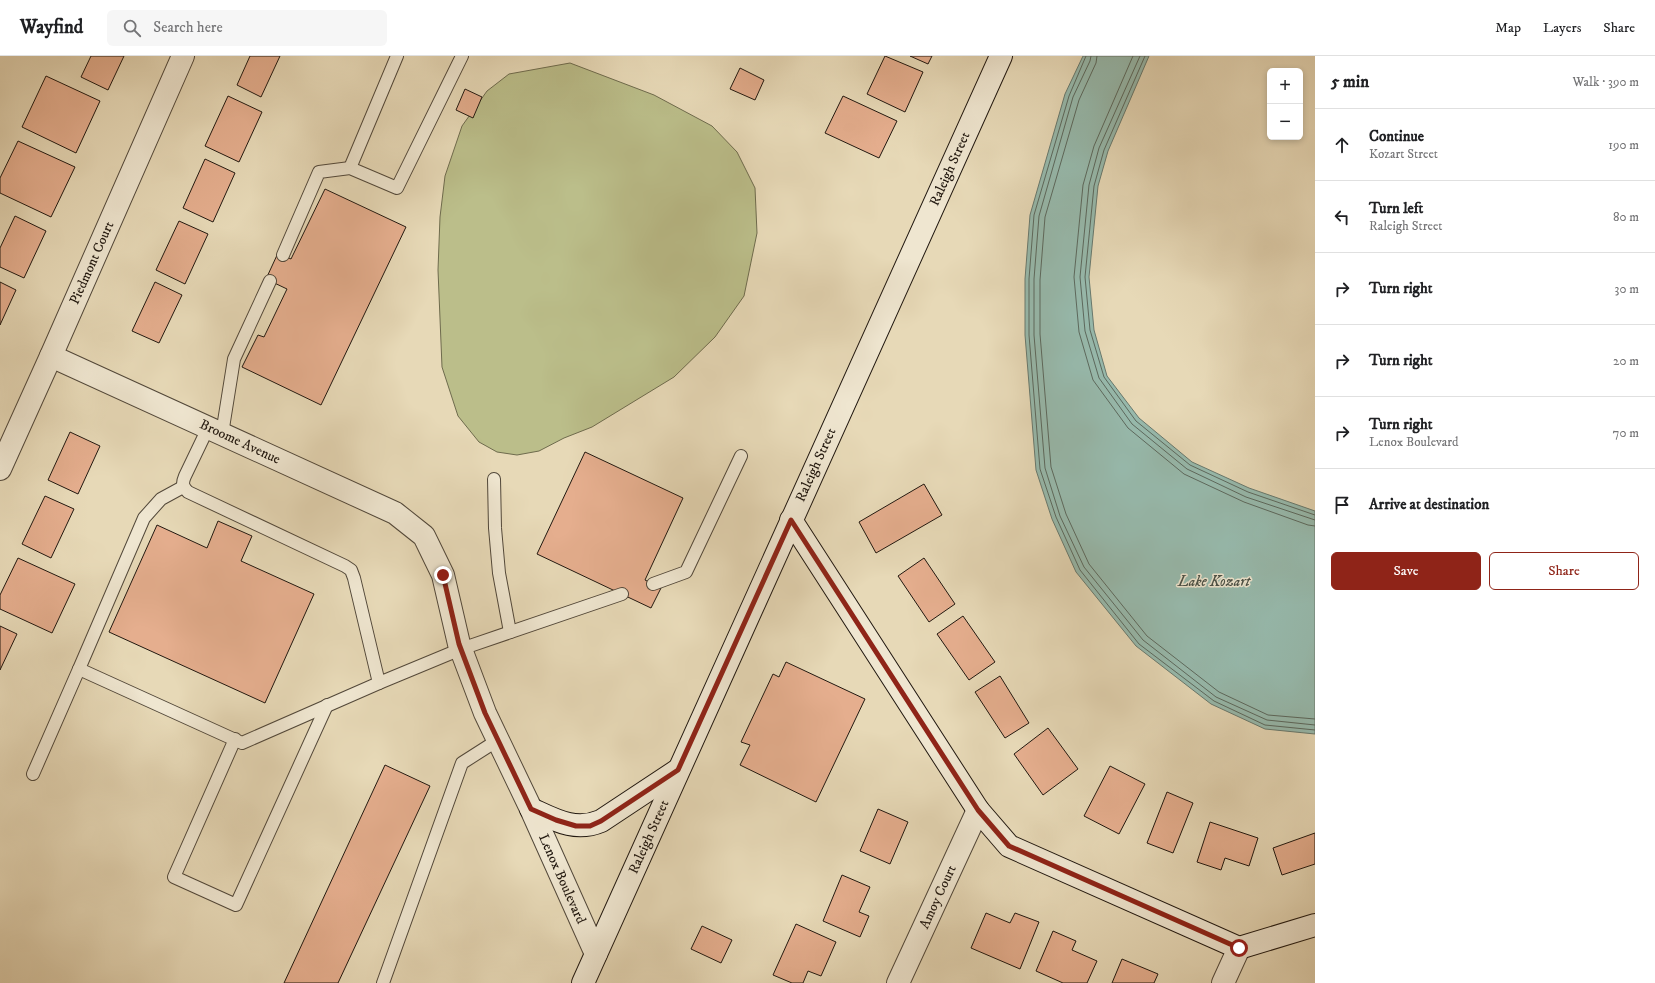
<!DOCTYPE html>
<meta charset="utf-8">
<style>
body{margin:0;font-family:"IM FELL DW Pica",serif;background:#f6f6f6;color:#202124}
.controls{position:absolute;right:12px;top:12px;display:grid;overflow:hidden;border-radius:6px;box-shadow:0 2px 6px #0003}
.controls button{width:36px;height:36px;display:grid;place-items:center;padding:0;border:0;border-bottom:1px solid #e0e0e0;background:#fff;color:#202124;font:20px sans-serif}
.stop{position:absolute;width:12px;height:12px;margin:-9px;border:3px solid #8f2418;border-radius:50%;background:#fff}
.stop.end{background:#8f2418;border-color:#fff;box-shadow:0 1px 4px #0008}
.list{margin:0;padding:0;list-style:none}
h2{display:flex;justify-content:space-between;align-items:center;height:52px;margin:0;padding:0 16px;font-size:17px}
h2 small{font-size:13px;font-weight:400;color:#757577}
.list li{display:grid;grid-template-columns:26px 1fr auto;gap:12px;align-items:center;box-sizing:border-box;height:72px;padding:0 16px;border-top:1px solid #e0e0e0}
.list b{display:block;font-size:15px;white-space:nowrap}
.list p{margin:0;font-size:13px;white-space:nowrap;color:#757577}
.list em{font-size:13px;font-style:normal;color:#757577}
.actions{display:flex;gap:8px;padding:12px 16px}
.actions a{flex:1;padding:9px 0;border:1px solid #8f2418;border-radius:6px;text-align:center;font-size:14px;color:#8f2418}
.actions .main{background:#8f2418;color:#fff}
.icon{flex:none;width:22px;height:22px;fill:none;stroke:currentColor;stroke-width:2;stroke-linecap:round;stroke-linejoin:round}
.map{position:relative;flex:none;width:1315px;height:927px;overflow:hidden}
header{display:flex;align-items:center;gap:24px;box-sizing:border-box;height:56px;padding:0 20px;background:#fff;border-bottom:1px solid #e0e0e0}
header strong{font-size:19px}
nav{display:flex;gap:22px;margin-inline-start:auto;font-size:14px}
.search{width:280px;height:36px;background:#f6f6f6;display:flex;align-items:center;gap:10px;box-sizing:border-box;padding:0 14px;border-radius:6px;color:#757577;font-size:15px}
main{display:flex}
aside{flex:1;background:#fff}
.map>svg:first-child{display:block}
.green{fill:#bbbe8a;stroke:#6e6b4d}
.water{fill:#97baad;stroke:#68796e}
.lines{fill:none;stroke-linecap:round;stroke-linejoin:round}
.shore{stroke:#5c695e;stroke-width:1}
.building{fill:#e5ae8e;stroke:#211810}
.lane-casing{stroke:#52483a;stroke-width:14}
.street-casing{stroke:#52483a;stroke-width:24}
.secondary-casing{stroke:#211810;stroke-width:24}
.lane{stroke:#efe6d0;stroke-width:12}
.street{stroke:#efe6d0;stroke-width:22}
.secondary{stroke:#efe6d0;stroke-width:22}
.route{stroke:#8f2418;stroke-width:5}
.labels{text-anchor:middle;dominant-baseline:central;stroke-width:3;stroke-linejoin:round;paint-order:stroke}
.street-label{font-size:14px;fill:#211810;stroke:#efe6d0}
.water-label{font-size:15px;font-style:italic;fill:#4a5147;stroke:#efe6d0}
</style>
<header>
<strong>Wayfind</strong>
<div class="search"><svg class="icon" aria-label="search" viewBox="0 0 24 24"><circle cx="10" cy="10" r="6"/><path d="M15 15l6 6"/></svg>Search here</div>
<nav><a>Map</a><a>Layers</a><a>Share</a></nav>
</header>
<main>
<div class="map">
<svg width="1315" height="927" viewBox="0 0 1315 927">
<rect width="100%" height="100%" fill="#e7d9b7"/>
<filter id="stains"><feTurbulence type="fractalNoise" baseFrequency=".005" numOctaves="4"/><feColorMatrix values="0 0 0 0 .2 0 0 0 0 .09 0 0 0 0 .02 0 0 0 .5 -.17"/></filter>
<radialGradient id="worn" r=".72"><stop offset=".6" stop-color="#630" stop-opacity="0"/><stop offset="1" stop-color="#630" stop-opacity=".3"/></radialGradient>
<polygon class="green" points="570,7 654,39 712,70 737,96 755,132 757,177 744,240 715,281 674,321 592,371 564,382 539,395 517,399 497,396 479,386 458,360 442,311 438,214 440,161 445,120 462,70 487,35 509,18"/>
<polygon class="water" points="1083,0 1149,0 1108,95 1098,130 1089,221 1094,274 1107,320 1139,362 1192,406 1249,432 1315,455 1315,678 1265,673 1211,648 1136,590 1076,516 1052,463 1036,414 1025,279 1025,223 1030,159 1065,38"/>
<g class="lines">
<g class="shore">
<polyline points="1086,0 1069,40 1034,159 1029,223 1029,279 1040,413 1056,461 1080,514 1139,588 1214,645 1265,669 1315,674"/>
<polyline points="1091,0 1090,5 1073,41 1039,160 1034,223 1034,279 1045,412 1060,460 1084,511 1143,584 1216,641 1267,664 1315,669"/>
<polyline points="1097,0 1096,7 1079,44 1045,161 1040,224 1040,278 1051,411 1066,458 1089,508 1147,580 1219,636 1268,659 1315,663"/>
<polyline points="1133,0 1094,90 1083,129 1074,221 1079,276 1093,324 1128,372 1184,418 1244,446 1308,469 1315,470"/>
<polyline points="1140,0 1099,92 1089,129 1080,221 1085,275 1099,322 1132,368 1187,413 1246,441 1315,464"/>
<polyline points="1145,0 1104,94 1094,130 1085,221 1090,274 1104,321 1136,365 1190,409 1248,436 1315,459"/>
</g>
</g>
<g class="building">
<polygon points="91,0 124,0 108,34 81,21"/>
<polygon points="250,0 280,0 261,41 237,29"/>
<polygon points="885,0 923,16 905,56 867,38"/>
<polygon points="910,0 932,0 928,8"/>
<polygon points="740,12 764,24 755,44 730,33"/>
<polygon points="46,20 100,45 76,97 22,71"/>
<polygon points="465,33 482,41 473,62 456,54"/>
<polygon points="228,40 262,56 239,106 205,90"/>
<polygon points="843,40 897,65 879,102 825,77"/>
<polygon points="18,85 75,111 51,161 0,137 0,122"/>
<polygon points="205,103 235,117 213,166 183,152"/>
<polygon points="325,133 406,171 321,349 242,311 258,279 264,281 287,233 266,223 278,197 291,203"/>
<polygon points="15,160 46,175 24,222 0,211 0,192"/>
<polygon points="179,165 208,178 185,228 156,214"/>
<polygon points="0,226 16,234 0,269"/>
<polygon points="155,226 182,239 159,287 132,275"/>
<polygon points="70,376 100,390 78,438 48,424"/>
<polygon points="585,396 683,442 645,524 661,532 651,552 537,498"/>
<polygon points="924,428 942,459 876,497 859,466"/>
<polygon points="45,440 74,453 51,502 22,488"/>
<polygon points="218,465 252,480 241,505 314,538 265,647 109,576 157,469 207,492"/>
<polygon points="18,502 75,528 52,577 0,553 0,539"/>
<polygon points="924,502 955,548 929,566 898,520"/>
<polygon points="963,560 995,606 969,624 937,578"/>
<polygon points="0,570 17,578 0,614"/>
<polygon points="786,606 865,643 816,746 740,709 750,689 741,686 773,618 779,621"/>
<polygon points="1000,620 1029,667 1005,682 975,636"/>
<polygon points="1048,672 1078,713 1043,739 1014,698"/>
<polygon points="385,709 430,730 338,927 284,927"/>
<polygon points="1110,710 1145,728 1119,778 1084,760"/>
<polygon points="1167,736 1193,747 1173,797 1147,787"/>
<polygon points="878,753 908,766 890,808 860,795"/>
<polygon points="1210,766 1258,782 1249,810 1225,802 1221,814 1197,806"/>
<polygon points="1315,777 1315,808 1282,819 1273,792"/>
<polygon points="842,819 870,831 859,856 869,860 860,881 823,865"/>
<polygon points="986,857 1010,867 1015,857 1039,866 1020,913 971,892"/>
<polygon points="796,868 836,886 821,920 808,915 803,927 792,927 773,919"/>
<polygon points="702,870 732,884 721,907 691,893"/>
<polygon points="1053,875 1076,885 1072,894 1097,905 1087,927 1063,927 1036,915"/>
<polygon points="1122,903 1158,918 1154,927 1112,927"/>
</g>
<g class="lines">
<defs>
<g id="lane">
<polyline points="350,112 397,0"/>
<polyline points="283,199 319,116 350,112 397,132 462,0"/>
<path d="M 208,372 L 185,420 C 182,427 182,430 188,436 L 345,510 L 351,514 L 354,522 L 379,627 L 461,593 L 622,538"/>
<polyline points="222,378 234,303 270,225"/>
<polyline points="494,423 495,472 499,517 510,576"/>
<polyline points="183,431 161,443 144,462 79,613 242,687 379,627"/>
<polyline points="653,528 686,516 741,400"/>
<polyline points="235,683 174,821 236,849 327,649"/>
<polyline points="33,718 79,613"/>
<polyline points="383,927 462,707 498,684"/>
</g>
<g id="street">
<polyline points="51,300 395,457 424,480 443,519 459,588 485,657 531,753 596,898"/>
<polyline points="0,413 51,300 183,0"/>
<polyline points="898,927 978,754"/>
<polyline points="1223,927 1239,892"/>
</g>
<g id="secondary">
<polyline points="791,464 978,754 1009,790 1239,892 1315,869"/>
<path d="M 531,753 C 555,764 575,776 601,765 L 678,714"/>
<polyline points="583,927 1001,0"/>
</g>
</defs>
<use href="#lane" class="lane-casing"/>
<use href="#street" class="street-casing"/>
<use href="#secondary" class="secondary-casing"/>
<use href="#lane" class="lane"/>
<use href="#street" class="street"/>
<use href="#secondary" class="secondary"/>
</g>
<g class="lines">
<polyline class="route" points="443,519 459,588 485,657 531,753 556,764 576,770 590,770 601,765 678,714 791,464 978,754 1009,790 1239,892"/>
</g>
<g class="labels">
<g class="street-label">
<text transform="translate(950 113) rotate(-66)">Raleigh Street</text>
<text transform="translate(92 207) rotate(-66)">Piedmont Court</text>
<text transform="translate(240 386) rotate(25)">Broome Avenue</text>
<text transform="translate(816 409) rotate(-66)">Raleigh Street</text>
<text transform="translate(649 781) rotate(-66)">Raleigh Street</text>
<text transform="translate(562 823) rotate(66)">Lenox Boulevard</text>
<text transform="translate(938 841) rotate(-65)">Amoy Court</text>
</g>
<g class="water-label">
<text x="1214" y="525">Lake Kozart</text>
</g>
</g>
<rect width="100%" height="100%" filter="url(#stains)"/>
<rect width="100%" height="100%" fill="url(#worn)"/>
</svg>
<div class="controls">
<button>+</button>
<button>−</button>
</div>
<div class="stop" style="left:1239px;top:892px"></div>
<div class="stop end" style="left:443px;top:519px"></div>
</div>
<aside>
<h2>5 min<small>Walk · 390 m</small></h2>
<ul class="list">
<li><svg class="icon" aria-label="ahead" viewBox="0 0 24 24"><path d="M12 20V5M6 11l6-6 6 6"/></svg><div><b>Continue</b><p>Kozart Street</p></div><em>190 m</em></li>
<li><svg class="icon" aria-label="left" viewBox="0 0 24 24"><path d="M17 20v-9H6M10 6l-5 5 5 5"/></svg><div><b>Turn left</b><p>Raleigh Street</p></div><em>80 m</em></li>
<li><svg class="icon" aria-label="right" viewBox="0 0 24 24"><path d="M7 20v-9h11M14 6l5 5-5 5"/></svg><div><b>Turn right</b></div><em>30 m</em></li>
<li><svg class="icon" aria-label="right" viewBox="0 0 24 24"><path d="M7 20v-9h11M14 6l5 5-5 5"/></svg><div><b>Turn right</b></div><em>20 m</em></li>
<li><svg class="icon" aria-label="right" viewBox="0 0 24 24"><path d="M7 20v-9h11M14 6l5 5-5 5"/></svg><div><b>Turn right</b><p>Lenox Boulevard</p></div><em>70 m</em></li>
<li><svg class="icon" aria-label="arrive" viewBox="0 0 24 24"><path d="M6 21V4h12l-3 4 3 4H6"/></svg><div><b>Arrive at destination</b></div></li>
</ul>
<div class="actions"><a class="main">Save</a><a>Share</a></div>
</aside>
</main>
